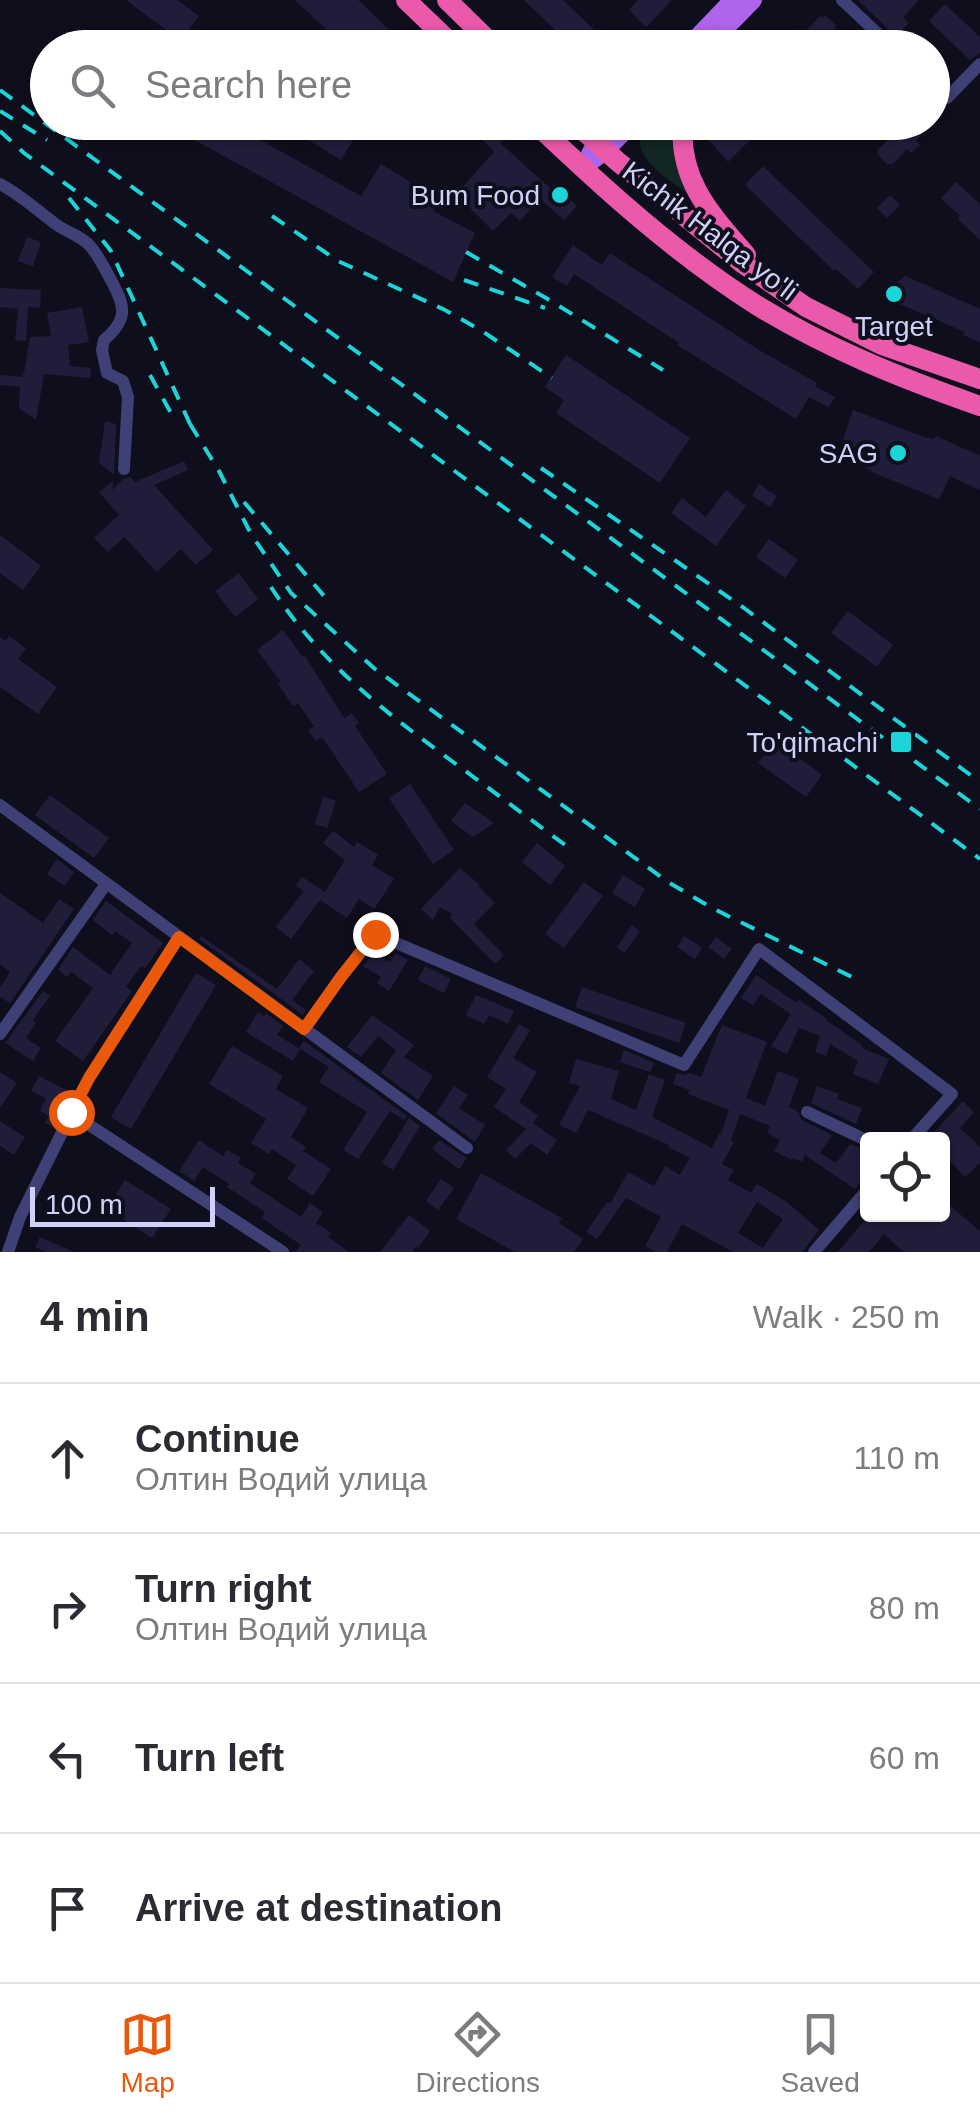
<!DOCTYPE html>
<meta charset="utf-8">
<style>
body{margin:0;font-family:Helvetica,sans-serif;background:#f7f7f7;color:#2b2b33}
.controls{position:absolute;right:30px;bottom:30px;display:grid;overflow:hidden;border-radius:10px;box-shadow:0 2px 8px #0004}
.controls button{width:90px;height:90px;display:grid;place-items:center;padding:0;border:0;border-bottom:2px solid #e1e1e2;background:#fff;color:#2b2b33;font:50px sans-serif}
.scale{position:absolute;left:30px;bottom:25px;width:185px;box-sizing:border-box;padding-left:10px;border:5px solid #d1d0f9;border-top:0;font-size:28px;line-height:35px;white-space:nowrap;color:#d1d0f9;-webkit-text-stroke:8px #0f0e1d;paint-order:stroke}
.stop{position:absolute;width:30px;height:30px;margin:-22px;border:8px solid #ea580c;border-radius:50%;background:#fff}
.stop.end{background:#ea580c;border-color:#fff;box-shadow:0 2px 10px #0008}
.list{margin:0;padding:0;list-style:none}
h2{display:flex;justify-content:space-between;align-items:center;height:130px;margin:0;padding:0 40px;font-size:42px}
h2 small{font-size:32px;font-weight:400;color:#7c7c81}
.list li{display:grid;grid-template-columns:65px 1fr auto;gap:30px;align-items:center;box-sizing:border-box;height:150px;padding:0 40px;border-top:2px solid #e1e1e2}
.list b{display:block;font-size:38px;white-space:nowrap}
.list p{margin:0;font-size:32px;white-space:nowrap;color:#7c7c81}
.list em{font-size:32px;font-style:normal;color:#7c7c81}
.icon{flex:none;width:55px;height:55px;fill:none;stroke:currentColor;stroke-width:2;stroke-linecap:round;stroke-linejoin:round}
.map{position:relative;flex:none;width:980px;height:1252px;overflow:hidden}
.search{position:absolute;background:#fff;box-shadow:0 2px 8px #0004;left:30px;right:30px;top:30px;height:110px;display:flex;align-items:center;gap:25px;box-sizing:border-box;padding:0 35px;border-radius:55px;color:#7c7c81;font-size:38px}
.sheet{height:730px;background:#fff}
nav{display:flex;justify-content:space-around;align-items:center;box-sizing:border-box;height:140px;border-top:2px solid #e1e1e2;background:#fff;font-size:28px;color:#7c7c81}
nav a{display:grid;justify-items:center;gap:5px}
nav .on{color:#ea580c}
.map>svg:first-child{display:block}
.green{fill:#122623}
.building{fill:#201d3b;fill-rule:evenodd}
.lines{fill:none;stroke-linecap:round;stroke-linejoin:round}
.minor{stroke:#3f4176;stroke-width:12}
.major{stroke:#ae64ec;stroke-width:18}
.highway{stroke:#ea59aa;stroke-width:20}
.rail{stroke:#1bd5d9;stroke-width:4;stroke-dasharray:15 12;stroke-linecap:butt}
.route{stroke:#ea580c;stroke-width:12}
.poi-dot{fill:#1bd5d9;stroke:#0f0e1d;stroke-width:4}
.labels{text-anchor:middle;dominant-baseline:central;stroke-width:8;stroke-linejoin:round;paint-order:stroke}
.poi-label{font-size:28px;fill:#d1d0f9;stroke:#0f0e1d;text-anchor:end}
.street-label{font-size:28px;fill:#d1d0f9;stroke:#0f0e1d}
</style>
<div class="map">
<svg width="980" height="1252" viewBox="0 0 980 1252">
<rect width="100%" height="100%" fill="#0f0e1d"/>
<path class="green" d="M 646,123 L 676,123 L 699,201 C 677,185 620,155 646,123 Z"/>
<g class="building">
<polygon points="126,0 177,0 199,16 181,41"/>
<polygon points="295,0 358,0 408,48 330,48 320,39 328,31"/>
<polygon points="524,0 563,0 613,48 574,48"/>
<polygon points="638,0 672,0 646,27 629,10"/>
<polygon points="858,0 919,0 903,17 909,23 895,36"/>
<polygon points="945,4 980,37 980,53 970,60 929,21"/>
<polygon points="825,15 837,26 834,28 836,30 819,48 790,48 795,42 791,38 800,29 804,33 820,16 822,18"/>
<polygon points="253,31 271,48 236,48"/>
<polygon points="162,122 240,122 237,127 361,196 381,164 440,200 433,211 475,233 453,282"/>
<polygon points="279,122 324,122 353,140 341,160"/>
<polygon points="414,122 432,122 416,139 407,130"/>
<polygon points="482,122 490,122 505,138 500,143 550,188 553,184 577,206 564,220 540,199 520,221 511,213 493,231 456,194 494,152 473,130"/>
<polygon points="720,122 756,122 762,128 728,162 708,139"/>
<polygon points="802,122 839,122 822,140 820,139 817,141 806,130 808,128"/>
<polygon points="896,122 934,122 916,141 920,145 911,153 907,149 892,165 890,163 888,165 877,154 879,152 877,151 892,136 888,132"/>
<polygon points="763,166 874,272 858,289 836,269 834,271 745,185"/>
<polygon points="956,182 980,204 980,240 958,219 960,216 941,198"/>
<polygon points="890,195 900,205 887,218 877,208"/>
<polygon points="27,237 41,242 33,266 18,261"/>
<polygon points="573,245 602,265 610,253 759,350 817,383 815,386 835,397 829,407 809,397 796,419 677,345 679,343 574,274 567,286 552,277"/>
<polygon points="905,276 980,309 980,342 963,335 965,332 895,302 899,292 891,288"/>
<polygon points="0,288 41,290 40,308 28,307 26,341 15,340 18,309 0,307"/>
<polygon points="82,307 89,342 68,345 70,366 91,368 90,378 44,374 36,420 19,408 20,387 0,385 0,375 22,377 23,373 24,373 30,337 51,336 47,313"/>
<polygon points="566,355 690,438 660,483 556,413 564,400 545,387"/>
<polygon points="853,410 924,437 934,439 936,436 980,456 980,490 950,476 939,499 874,473 840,449"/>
<polygon points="105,421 116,424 114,475 99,463"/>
<polygon points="184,461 188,470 154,485 213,550 196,565 181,549 157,572 124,537 108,552 94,538 119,515 99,492 113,481 112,490 123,479 130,477 135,482"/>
<polygon points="759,484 777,496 770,507 752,496"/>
<polygon points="726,490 746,506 716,546 671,513 682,498 706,517"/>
<polygon points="0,535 41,566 23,590 0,573"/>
<polygon points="769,539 798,560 785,578 756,557"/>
<polygon points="239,573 258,599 235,617 215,591"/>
<polygon points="848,611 893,645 877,667 831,633"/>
<polygon points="283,630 303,657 305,656 344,718 352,713 359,723 355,726 387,774 359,792 322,737 316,741 308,730 314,726 298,703 293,706 278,684 281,682 257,650"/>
<polygon points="9,636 26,648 18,659 57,687 38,714 0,687 0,637 5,641"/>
<polygon points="775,740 822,775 806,797 758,763"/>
<polygon points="410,784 454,850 433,864 389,798"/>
<polygon points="50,795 109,838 94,858 35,815"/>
<polygon points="323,797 336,801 327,828 315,824"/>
<polygon points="465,803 494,823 473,837 451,821"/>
<polygon points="333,831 354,847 357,842 378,855 372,865 394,879 374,909 359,899 347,918 320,900 291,939 276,927 304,891 296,886 302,877 325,892 345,860 323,843"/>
<polygon points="537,843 565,866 550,885 522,862"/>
<polygon points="57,859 74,872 65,886 47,874"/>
<polygon points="460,868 480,885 478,886 495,903 474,924 504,955 495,964 450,918 452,914 440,907 433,920 421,909"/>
<polygon points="623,875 645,889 635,907 612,893"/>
<polygon points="584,882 603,896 564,948 545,934"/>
<polygon points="0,893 43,923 59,899 74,909 10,1003 0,997 0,988 10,972 0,964"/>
<polygon points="106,901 163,943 145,968 141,966 126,987 132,991 83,1061 55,1041 93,988 71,972 67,977 58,970 73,947 110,975 132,943 115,931 112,935 93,920"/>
<polygon points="632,925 640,931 624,953 617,947"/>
<polygon points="201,936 277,989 299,959 314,971 292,1000 306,1010 303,1015 199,939"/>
<polygon points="684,936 702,948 695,959 677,947"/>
<polygon points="716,937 732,949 724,959 708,947"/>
<polygon points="374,952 390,962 395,953 408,960 389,991 377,983 381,977 363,966"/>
<polygon points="425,966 451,979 444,993 418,980"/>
<polygon points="196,973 216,985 131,1129 111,1117"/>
<polygon points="756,975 797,1003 799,1000 826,1018 826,1020 863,1046 862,1048 889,1059 878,1084 853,1074 858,1061 830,1044 826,1056 815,1052 820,1036 799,1028 787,1054 771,1046 791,1014 761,994 753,1005 741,998"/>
<polygon points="582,987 686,1023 679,1043 575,1007"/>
<polygon points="43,991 50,996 33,1020 36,1023 26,1038 41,1048 33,1061 5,1043"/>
<polygon points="476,995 514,1011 508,1024 489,1015 484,1024 466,1015"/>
<polygon points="258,1012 264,1016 266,1013 283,1026 277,1035 300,1049 293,1061 246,1032"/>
<polygon points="372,1015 414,1045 404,1057 433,1076 418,1100 381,1073 396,1050 378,1036 361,1057 347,1047"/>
<polygon points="519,1024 530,1031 513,1058 537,1072 519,1102 538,1116 533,1123 557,1140 547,1155 531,1143 515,1159 506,1150 526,1129 494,1107 506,1089 487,1077"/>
<path d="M 722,1025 L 767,1042 L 746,1098 L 765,1106 L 778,1071 L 799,1079 L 789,1107 L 797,1111 L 802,1120 L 832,1135 L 820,1153 L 836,1163 L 850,1144 L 868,1151 L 868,1171 L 855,1189 L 805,1155 L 802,1162 L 794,1158 L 792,1160 L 774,1151 L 780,1140 L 767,1133 L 770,1126 L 740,1114 L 731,1140 L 734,1142 L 722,1164 L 734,1170 L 728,1180 L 751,1193 L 757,1184 L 767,1190 L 788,1203 L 819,1230 L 802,1252 L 733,1252 L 682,1224 L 667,1252 L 656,1252 L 645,1246 L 661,1217 L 626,1198 L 597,1239 L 586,1232 L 607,1202 L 610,1204 L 628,1172 L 654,1186 L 665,1166 L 680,1175 L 690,1158 L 668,1147 L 669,1145 L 588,1110 L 576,1133 L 559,1125 L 580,1086 L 569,1083 L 576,1059 L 619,1071 L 611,1099 L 636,1110 L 649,1074 L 665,1080 L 652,1117 L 712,1148 L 719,1134 L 721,1135 L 729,1110 L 688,1094 L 689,1090 L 673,1084 L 677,1073 L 684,1075 L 690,1073 L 701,1077 ZM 757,1202 L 783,1219 L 763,1248 L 738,1233 Z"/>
<polygon points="304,1041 407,1116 404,1120 390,1111 358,1159 343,1150 367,1112 319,1082 329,1067 299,1048"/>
<polygon points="232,1046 283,1076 276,1089 308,1108 291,1137 306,1147 303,1151 331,1169 313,1196 287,1179 296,1165 272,1149 269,1154 251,1143 266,1119 209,1084"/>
<polygon points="624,1050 654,1063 650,1072 620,1062"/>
<polygon points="0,1072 17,1083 0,1108"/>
<polygon points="39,1076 70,1092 53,1127 45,1123 49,1116 40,1111 46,1098 31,1091"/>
<polygon points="454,1086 468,1095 459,1108 485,1125 475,1142 436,1113"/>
<polygon points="817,1086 839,1094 837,1099 862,1108 856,1124 811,1103"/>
<polygon points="963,1101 974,1112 960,1128 980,1147 980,1163 965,1177 949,1160 942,1167 942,1140 927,1140"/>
<polygon points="409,1118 420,1126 393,1170 382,1163"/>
<polygon points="0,1121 25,1137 14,1155 0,1146"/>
<polygon points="199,1140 223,1156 226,1151 229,1151 241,1158 238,1163 256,1174 250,1183 301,1217 310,1203 323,1212 316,1223 331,1233 328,1237 349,1252 296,1252 301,1245 262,1218 265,1212 227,1187 229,1184 203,1167 194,1181 179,1171"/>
<polygon points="439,1140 467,1158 459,1169 432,1149"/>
<polygon points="481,1173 562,1218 559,1223 583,1239 574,1252 515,1252 456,1219"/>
<polygon points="441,1179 454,1188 438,1210 426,1201"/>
<polygon points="125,1180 171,1209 152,1238 107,1209"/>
<polygon points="942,1199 980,1231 980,1252 903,1252 884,1234 869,1252 838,1252 870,1214 942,1214"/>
<polygon points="409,1215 430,1231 418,1248 416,1246 412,1252 380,1252"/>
<polygon points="40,1237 74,1252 46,1252 35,1247"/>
</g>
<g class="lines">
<g class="minor">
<polyline points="842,0 893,48"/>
<polyline points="932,84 947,98 980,64"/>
<path d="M 0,184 C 21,195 38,211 57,225 C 68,233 82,236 90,246 C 99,256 104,268 111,280 C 125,306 129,319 104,340 L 102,350 L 107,373 L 123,381 L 128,397 L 124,469"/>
<polyline points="0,805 467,1148"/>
<polyline points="305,1029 341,977 375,934 684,1065 759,949 952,1094 911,1140"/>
<polyline points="0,1034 106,884"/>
<polyline points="807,1112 868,1141"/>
<polyline points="71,1113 283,1252"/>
<polyline points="8,1252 20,1217 89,1078 179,937"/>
<polyline points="814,1252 868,1189"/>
</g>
<g class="major">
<polyline points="687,48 733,0"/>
<polyline points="706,48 753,0"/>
<polyline points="590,154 596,143 615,122"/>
<polyline points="582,168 605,151 633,122"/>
</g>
<g class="highway">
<polyline points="406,0 456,48"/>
<polyline points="447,0 496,48"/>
<path d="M 534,122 C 603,188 677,255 758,306 C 828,349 903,379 980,406"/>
<polyline points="574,122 617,161 742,263 806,307 882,345 980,379"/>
<path d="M 683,122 C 678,181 711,214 746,255"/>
</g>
<g class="rail">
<polyline points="0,90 980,809"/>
<polyline points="0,111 47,140"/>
<polyline points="0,131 24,153 980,859"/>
<polyline points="69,198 111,251 195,435"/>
<polyline points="272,216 338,261 445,310 482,331 552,378"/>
<polyline points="466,252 546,298 663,370"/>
<polyline points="464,280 545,308"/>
<polyline points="150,375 172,415"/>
<polyline points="190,424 219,471 251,534 291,593 375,669 668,882 712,908 854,978"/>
<polyline points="541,468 744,608 980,782"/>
<polyline points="244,502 324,596"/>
<path d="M 271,587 C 317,659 381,709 449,759 C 489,788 528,818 568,847"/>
</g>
</g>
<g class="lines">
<polyline class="route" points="71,1112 89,1078 179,937 304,1029 341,977 375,934"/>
</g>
<g class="poi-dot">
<circle cx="560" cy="195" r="10"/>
<circle cx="894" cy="294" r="10"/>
<circle cx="898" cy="453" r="10"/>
<rect x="889" y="730" width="24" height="24" rx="5"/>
</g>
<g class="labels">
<g class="poi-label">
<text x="540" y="195">Bum Food</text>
<text x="894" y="326" text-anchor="middle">Target</text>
<text x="878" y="453">SAG</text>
<text x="878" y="742">To'qimachi</text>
</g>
<g class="street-label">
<text transform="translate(710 231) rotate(37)">Kichik Halqa yo'li</text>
</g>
</g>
</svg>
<div class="controls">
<button><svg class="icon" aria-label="locate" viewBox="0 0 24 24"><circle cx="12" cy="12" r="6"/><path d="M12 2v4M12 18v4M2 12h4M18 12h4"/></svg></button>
</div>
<div class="scale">100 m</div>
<div class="stop" style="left:71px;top:1112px"></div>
<div class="stop end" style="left:375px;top:934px"></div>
<div class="search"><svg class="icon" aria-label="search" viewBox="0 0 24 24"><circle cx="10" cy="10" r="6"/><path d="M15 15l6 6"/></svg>Search here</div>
</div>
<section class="sheet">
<h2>4 min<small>Walk · 250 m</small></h2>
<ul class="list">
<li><svg class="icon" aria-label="ahead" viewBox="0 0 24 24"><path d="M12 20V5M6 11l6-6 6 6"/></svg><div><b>Continue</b><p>Олтин Водий улица</p></div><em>110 m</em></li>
<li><svg class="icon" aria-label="right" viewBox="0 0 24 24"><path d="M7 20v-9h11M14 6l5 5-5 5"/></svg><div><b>Turn right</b><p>Олтин Водий улица</p></div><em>80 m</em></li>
<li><svg class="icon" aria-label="left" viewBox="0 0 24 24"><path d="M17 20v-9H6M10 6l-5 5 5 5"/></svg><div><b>Turn left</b></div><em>60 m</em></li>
<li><svg class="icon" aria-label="arrive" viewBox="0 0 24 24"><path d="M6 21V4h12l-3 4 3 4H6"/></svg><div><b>Arrive at destination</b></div></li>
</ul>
</section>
<nav>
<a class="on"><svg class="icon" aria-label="map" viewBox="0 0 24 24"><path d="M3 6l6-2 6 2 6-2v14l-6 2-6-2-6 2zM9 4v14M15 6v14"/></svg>Map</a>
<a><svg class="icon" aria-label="directions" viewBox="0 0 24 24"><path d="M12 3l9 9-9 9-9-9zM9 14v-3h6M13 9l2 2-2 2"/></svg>Directions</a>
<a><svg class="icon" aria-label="saved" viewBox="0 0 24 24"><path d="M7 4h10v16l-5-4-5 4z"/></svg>Saved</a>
</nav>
